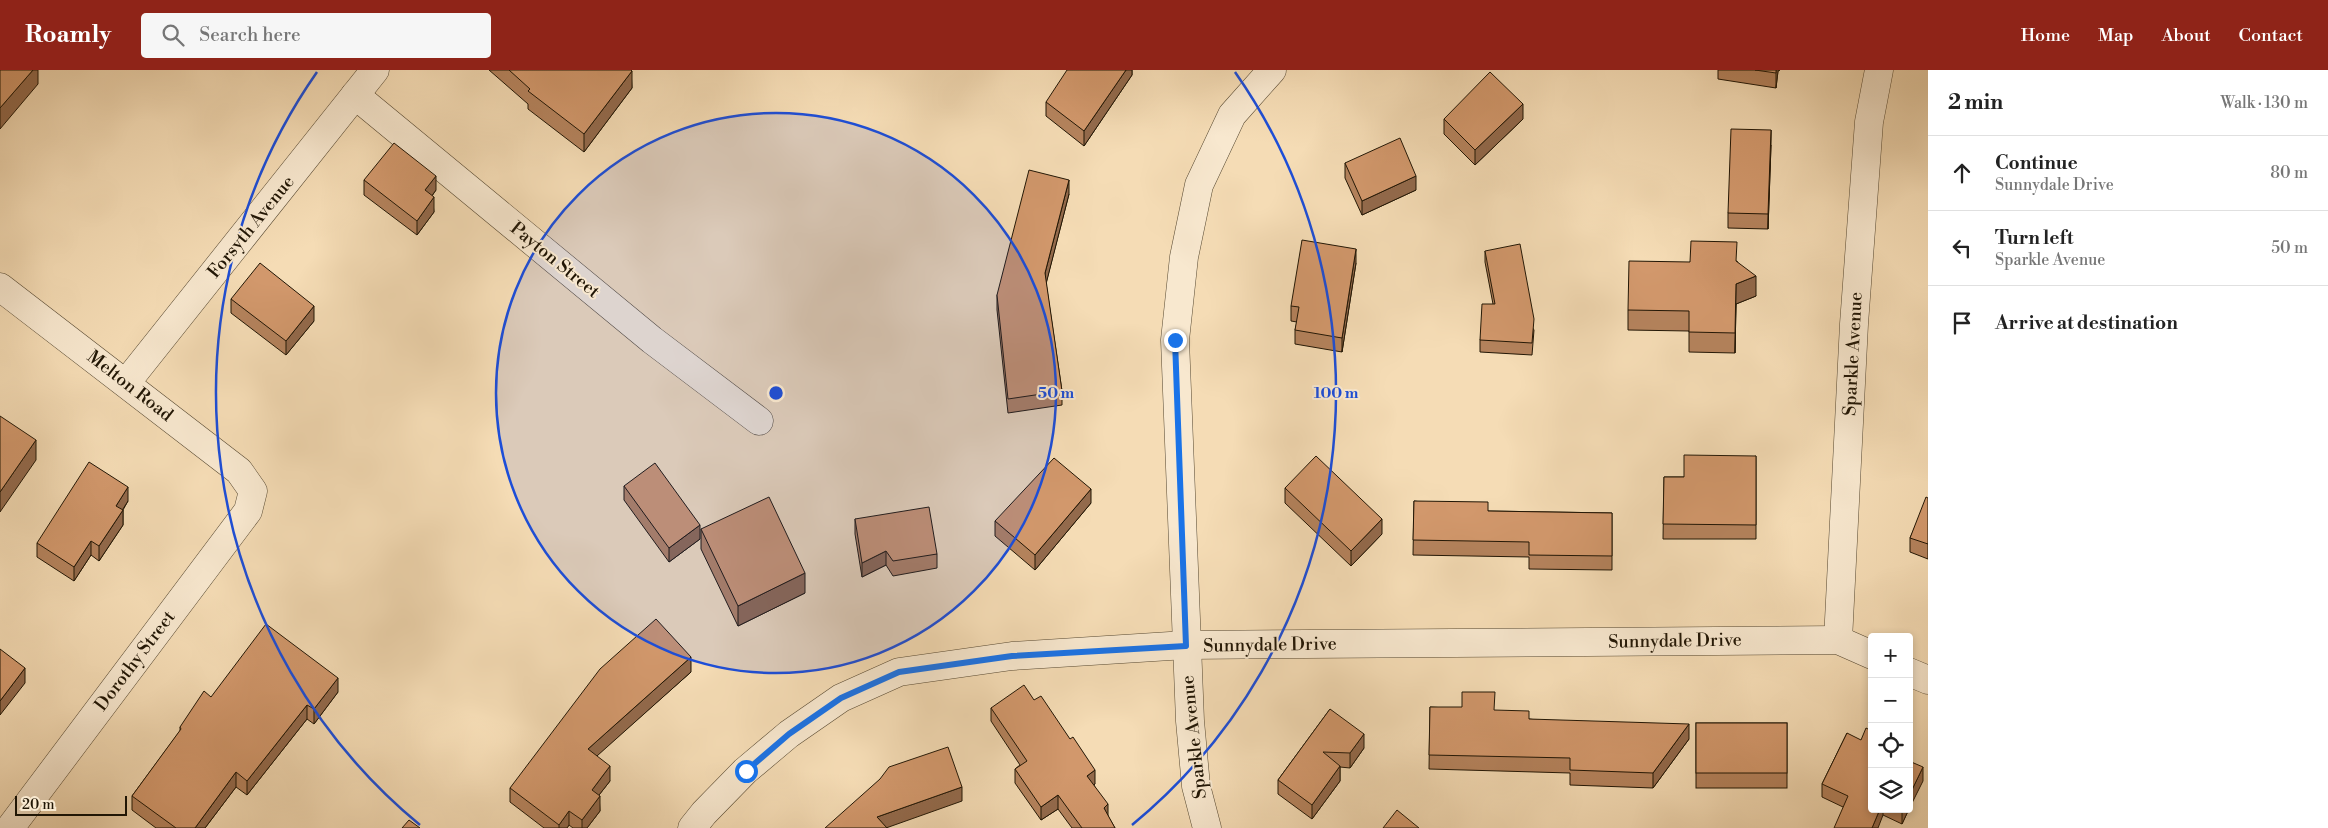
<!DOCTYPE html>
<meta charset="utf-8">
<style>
body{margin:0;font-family:"Libre Bodoni",serif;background:#f6f6f6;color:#222}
.controls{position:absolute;right:15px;bottom:15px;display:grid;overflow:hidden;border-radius:5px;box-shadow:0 2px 8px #0003}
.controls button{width:45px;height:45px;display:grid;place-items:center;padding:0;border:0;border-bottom:1px solid #e0e0e0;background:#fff;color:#222;font:25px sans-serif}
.scale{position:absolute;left:15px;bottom:12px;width:112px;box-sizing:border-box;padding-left:5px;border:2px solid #211605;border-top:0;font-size:14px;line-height:18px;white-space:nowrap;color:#211605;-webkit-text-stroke:4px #f8e8cf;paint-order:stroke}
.stop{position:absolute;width:15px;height:15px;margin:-11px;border:4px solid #1a73e8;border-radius:50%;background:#fff}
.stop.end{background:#1a73e8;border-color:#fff;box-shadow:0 1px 5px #0008}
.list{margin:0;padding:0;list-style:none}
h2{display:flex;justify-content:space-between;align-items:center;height:65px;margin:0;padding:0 20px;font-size:21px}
h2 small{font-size:16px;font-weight:400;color:#767676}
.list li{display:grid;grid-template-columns:32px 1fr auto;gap:15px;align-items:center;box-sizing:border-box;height:75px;padding:0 20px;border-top:1px solid #e0e0e0}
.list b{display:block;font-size:19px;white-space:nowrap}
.list p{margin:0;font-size:16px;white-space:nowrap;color:#767676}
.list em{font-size:16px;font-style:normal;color:#767676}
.icon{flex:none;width:28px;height:28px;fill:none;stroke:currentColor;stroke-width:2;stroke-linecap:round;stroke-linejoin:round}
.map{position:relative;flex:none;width:1928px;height:758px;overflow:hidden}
header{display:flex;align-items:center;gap:30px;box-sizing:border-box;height:70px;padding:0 25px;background:#8f2418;color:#fff}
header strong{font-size:24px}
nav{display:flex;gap:28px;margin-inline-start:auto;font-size:18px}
.search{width:350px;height:45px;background:#f6f6f6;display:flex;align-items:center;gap:12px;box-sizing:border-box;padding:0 18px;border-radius:5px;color:#767676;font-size:19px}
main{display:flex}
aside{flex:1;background:#fff}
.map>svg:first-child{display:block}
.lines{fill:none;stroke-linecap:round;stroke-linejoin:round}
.minor-casing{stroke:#564831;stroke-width:29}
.minor{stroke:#f8e8cf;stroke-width:28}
.wall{fill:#b5835d;stroke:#211605}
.shaded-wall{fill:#936a4c;stroke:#211605}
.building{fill:#d2986c;stroke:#211605}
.route{stroke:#1a73e8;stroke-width:6}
.ring{fill:none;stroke:#1d4ed8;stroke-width:2.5}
.labels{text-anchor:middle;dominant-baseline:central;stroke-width:4;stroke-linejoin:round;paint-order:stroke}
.street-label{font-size:18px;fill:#211605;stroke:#f8e8cf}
.centre{fill:#1d4ed8;stroke:#f8e8cf;stroke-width:2.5}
.ring-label{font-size:15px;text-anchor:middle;font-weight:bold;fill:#1d4ed8;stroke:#f8e8cf;stroke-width:4;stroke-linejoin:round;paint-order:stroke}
</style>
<header>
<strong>Roamly</strong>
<div class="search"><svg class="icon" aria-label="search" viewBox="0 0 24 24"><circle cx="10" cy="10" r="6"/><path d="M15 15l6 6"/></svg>Search here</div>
<nav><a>Home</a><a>Map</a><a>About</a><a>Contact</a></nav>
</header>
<main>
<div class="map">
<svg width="1928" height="758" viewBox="0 0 1928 758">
<rect width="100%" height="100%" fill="#f5dcb5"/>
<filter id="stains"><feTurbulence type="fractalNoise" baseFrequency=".004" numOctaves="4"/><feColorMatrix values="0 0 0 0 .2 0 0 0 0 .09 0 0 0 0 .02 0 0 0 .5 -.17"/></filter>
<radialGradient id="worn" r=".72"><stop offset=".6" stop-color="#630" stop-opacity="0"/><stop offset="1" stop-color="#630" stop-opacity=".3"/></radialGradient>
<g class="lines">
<defs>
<g id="minor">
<polyline points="355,25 652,270 759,351"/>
<polyline points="0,217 239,401 253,421 248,441 10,758"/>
<polyline points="126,313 375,0"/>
<polyline points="1838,570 1854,254 1869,52 1879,0"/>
<polyline points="1909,602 1928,610"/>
<polyline points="692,758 704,743 745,701 789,664 841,628 899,602 1012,586 1186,575 1838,570 1872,585"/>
<polyline points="1207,758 1196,716 1190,651 1175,270 1184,187 1199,115 1232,45 1272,0"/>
</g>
</defs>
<use href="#minor" class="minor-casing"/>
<use href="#minor" class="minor"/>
</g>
<g class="wall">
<polygon points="489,0 631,0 632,18 584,82 528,39 528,34"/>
<polygon points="1132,0 1132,5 1084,76 1046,46 1046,32"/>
<polygon points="1718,0 1780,0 1778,1 1776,18 1718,9"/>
<polygon points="1444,49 1523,49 1475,95 1444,64"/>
<polygon points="1771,75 1768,159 1728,158 1728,143"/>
<polygon points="1345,93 1416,120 1362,145 1345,108"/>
<polygon points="364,110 436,120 432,126 434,142 417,165 364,125"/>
<polygon points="1069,124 1046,213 1062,321 1062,335 1008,343 997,240 997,225"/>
<polygon points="1485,181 1534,260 1532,285 1480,282 1480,270 1493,234 1485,192"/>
<polygon points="1737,191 1756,226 1736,234 1735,283 1689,282 1689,261 1628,260 1628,240 1690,192"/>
<polygon points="1356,193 1342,282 1295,274 1295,260 1297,252 1291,251 1291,236"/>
<polygon points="231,229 314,251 286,285 231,243"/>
<polygon points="1756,386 1756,469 1663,469 1664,407 1684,407"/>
<polygon points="624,416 700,469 669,492 624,430"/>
<polygon points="1285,418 1382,464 1351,496 1285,433"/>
<polygon points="1928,428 1928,489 1910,482 1910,468"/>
<polygon points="128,431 123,440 123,455 99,491 91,485 74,511 37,487 37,473"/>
<polygon points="1414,431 1488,441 1612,443 1612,500 1529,499 1529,487 1413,485"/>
<polygon points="1091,433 1035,500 995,466 995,451"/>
<polygon points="855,449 937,484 937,498 893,506 886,495 862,507 855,464"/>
<polygon points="701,459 805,523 738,556 701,479"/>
<polygon points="691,602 596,686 610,711 599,725 600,741 587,758 573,758 569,755 567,758 544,758 510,732 510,718"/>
<polygon points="338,622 314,654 307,649 247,725 236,717 205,758 156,758 132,740 132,726 180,661 180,657 211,627"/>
<polygon points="1034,630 1095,714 1094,715 1108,746 1115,758 1072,758 1058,739 1041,750 1015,713 1015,699 1020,695 991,651 991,638"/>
<polygon points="1430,637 1495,641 1529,649 1689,669 1653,718 1570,715 1570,703 1429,699"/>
<polygon points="1330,639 1364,678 1350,698 1340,697 1340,711 1312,749 1278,724 1278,710"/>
<rect x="1696" y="653" width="91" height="65"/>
<polygon points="1847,663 1872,739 1909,739 1902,754 1883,745 1843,737 1822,727 1822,714"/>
</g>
<g class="shaded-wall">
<polygon points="33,0 38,0 38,14 0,59 0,38"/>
<polygon points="1126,0 1132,0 1132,5 1084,76 1084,61"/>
<polygon points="1776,0 1780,0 1778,1 1776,18"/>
<polygon points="632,1 632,18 584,82 584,64"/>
<polygon points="1523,34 1523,49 1475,95 1475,80"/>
<polygon points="1771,60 1771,75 1768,159 1768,144"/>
<polygon points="436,106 436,120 425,135 425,120"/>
<polygon points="1416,106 1416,120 1362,145 1362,131"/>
<polygon points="1069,110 1069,124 1045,218 1045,203"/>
<polygon points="434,127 434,142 417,165 417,151"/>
<polygon points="1356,179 1356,193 1342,282 1342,268"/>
<polygon points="1756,206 1756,226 1736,234 1735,283 1736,214"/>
<polygon points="314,236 314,251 286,285 286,271"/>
<polygon points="36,370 36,390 0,442 0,422"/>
<polygon points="128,417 128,431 116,450 116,436"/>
<polygon points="1091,419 1091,433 1035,500 1035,485"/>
<polygon points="123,440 123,455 99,491 99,476"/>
<polygon points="1382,449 1382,464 1351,496 1351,481"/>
<polygon points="700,455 700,469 669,492 669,478"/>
<polygon points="91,471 91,485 74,511 74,497"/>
<polygon points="886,481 886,495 862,507 862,493"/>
<polygon points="805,503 805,523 738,556 738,536"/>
<polygon points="691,587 691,602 588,694 588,679"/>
<polygon points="25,598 25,613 0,645 0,631"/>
<polygon points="338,608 338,622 314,654 314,639"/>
<polygon points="307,635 307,649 247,725 247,711"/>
<polygon points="1689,654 1689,669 1653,718 1653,703"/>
<polygon points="1364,664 1364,678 1350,698 1350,683"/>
<polygon points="610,696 610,711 592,734 592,720"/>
<polygon points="1340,696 1340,711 1312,749 1312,735"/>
<polygon points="1923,697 1923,711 1909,739 1909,726"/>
<polygon points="1095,700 1095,714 1087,720 1087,706"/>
<polygon points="236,702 236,717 205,758 195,758"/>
<polygon points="962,717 962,731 886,758 877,747"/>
<polygon points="1058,725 1058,739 1041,750 1041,737"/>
<polygon points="600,726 600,741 587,758 582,758 582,750"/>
<polygon points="1108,734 1108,748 1104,738"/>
<polygon points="1880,739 1883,739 1883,745 1878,758 1872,758"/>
<polygon points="1903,739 1909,739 1902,754 1902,740"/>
<polygon points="569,741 569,755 567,758 559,758 559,755"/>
</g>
<g class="building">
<polygon points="0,0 33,0 0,38"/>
<polygon points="509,0 631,0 632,1 584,64 528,21 530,19"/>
<polygon points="1067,0 1126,0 1084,61 1046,32"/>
<polygon points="1755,0 1776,0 1776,3"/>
<polygon points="1490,2 1523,34 1475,80 1444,49"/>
<polygon points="1731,59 1771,60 1768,144 1728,143"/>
<polygon points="1400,68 1416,106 1362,131 1345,93"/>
<polygon points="394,73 436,106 425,120 434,127 417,151 364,110"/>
<polygon points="1029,100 1069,110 1045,203 1062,321 1008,329 997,225"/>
<polygon points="1302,170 1356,179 1342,268 1295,260 1299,237 1291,236"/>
<polygon points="1691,171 1737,172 1736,191 1756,206 1736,214 1735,263 1689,262 1689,241 1628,240 1629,191 1690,192"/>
<polygon points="1520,174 1534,249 1532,273 1480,270 1482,234 1495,234 1485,181"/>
<polygon points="260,193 314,236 286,271 231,229"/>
<polygon points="0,346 36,370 0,422"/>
<polygon points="1684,385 1756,386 1756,455 1663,454 1664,407 1684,407"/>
<polygon points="1316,386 1382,449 1351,481 1285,418"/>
<polygon points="1054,388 1091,419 1035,485 995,451"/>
<polygon points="89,392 128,417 116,436 123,440 99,476 91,471 74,497 37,473"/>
<polygon points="655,393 700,455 669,478 624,416"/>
<polygon points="769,427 805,503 738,536 701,459"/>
<polygon points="1926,427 1928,428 1928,474 1910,468"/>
<polygon points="1414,431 1488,432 1488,441 1612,443 1612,486 1529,485 1529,472 1413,470"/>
<polygon points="929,437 937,484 893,491 886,481 862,493 855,449"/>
<polygon points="656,549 691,587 588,679 610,696 592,720 600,726 582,750 569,741 559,755 510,718 600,599"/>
<polygon points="266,554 338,608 314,639 307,635 247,711 236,702 195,758 176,758 132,726 181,659 180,657 204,621 211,627"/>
<polygon points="0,579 25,598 0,631"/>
<polygon points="1024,615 1034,630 1041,626 1070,669 1073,667 1095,700 1087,706 1108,734 1104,738 1115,758 1082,758 1058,725 1041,737 1015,699 1027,691 991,638"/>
<polygon points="1462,622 1495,622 1494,640 1529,641 1529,649 1689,654 1653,703 1570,700 1570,688 1429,685 1430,637 1462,637"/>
<polygon points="1330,639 1364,664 1350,683 1323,682 1340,696 1312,735 1278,710"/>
<rect x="1696" y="653" width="91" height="50"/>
<polygon points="1866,658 1872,661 1872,739 1880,739 1872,758 1834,758 1848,726 1822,714 1847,663 1861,670"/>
<polygon points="948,677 962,717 877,747 887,758 825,758 880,709 889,697"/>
<polygon points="1909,691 1923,697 1909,726"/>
<polygon points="1397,740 1419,758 1383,758"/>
<polygon points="409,750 420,758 402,758"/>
</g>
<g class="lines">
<polyline class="route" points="746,701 789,664 841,628 899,602 1012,586 1186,576 1175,270"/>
</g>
<circle cx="776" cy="323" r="280" fill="#1d4ed8" fill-opacity=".12"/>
<g class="ring">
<circle cx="776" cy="323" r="280"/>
<path d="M420 755A560 560 0 0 1 317 2M1235 2A560 560 0 0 1 1132 755"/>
</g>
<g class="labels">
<g class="street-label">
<text transform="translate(251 157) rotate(-51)">Forsyth Avenue</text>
<text transform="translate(555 190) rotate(39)">Payton Street</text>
<text transform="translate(1853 284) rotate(-87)">Sparkle Avenue</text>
<text transform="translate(130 316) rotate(38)">Melton Road</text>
<text transform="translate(1675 571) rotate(-1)">Sunnydale Drive</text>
<text transform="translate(1270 575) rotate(-1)">Sunnydale Drive</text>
<text transform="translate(135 591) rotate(-53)">Dorothy Street</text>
<text transform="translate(1194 667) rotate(-96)">Sparkle Avenue</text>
</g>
</g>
<circle cx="776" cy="323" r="8" class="centre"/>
<g class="ring-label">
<text x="1056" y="328">50 m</text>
<text x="1336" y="328">100 m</text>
</g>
<rect width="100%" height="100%" filter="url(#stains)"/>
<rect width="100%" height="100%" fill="url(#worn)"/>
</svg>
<div class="controls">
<button>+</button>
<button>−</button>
<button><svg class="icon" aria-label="locate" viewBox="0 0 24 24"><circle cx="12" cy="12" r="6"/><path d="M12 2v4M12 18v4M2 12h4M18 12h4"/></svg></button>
<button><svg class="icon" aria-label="layers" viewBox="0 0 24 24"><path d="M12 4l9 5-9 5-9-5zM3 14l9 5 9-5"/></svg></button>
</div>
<div class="scale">20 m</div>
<div class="stop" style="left:746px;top:701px"></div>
<div class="stop end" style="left:1175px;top:270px"></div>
</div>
<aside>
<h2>2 min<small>Walk · 130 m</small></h2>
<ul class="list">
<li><svg class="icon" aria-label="ahead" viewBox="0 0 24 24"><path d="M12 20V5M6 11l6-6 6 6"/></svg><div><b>Continue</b><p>Sunnydale Drive</p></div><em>80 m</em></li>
<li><svg class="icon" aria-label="left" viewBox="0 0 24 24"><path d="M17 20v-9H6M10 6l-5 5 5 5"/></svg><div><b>Turn left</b><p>Sparkle Avenue</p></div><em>50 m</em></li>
<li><svg class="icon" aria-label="arrive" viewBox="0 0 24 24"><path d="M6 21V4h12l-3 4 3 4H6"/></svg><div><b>Arrive at destination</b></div></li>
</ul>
</aside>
</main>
